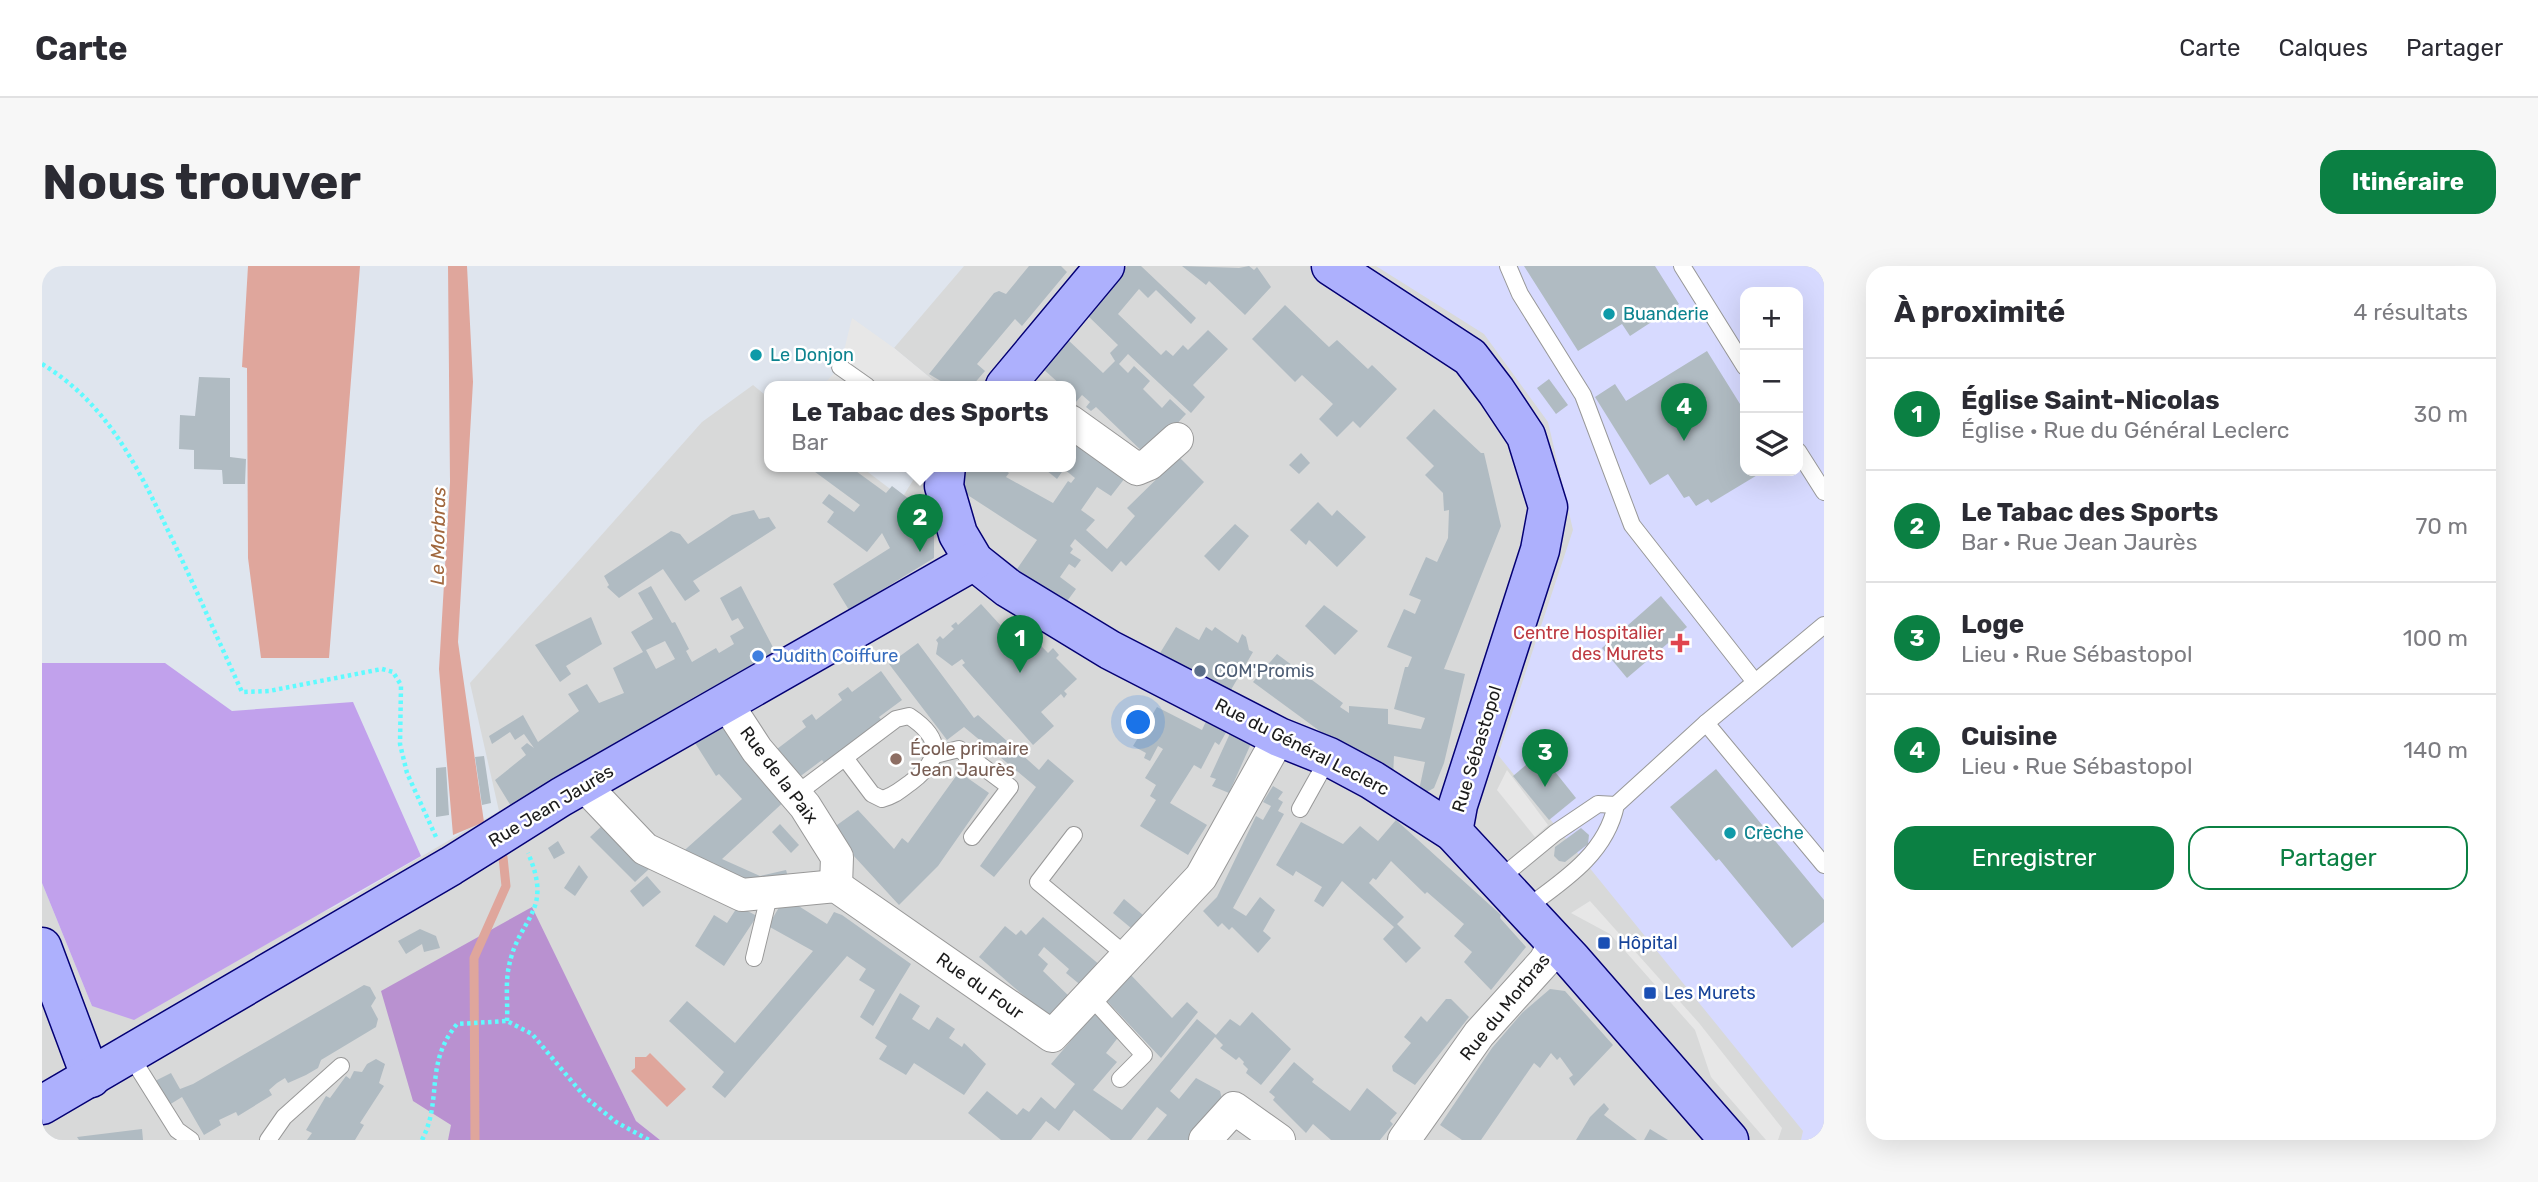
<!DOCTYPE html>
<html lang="fr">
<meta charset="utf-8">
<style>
body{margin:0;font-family:Rubik,sans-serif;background:#f7f7f7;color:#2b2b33}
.controls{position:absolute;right:21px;top:21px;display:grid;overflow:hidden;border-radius:14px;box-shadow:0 7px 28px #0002}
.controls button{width:63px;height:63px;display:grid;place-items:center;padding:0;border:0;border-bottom:2px solid #e1e1e2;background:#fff;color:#2b2b33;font:35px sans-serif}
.you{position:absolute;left:1097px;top:457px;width:24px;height:24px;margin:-18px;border:5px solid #fff;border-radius:50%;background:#1a73e8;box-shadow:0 0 0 10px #1a73e833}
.badge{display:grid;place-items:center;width:46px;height:46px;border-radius:50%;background:#0b8043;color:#fff;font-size:23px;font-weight:700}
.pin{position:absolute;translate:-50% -58px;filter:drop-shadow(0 2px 4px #0008)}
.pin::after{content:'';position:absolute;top:37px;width:24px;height:21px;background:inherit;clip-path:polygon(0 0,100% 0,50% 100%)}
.popup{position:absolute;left:722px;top:115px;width:312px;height:91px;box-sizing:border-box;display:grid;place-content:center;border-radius:14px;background:#fff;filter:drop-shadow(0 2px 5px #0005);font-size:23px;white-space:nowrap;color:#7c7c81}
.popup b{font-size:26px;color:#2b2b33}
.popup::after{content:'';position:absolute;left:50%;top:100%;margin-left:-14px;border:14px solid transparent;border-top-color:#fff}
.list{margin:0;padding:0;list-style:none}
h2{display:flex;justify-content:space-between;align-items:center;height:91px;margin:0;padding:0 28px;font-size:30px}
h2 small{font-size:23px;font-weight:400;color:#7c7c81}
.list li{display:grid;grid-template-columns:46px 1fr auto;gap:21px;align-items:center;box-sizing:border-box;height:112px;padding:0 28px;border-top:2px solid #e1e1e2}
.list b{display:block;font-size:26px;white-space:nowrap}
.list p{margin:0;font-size:23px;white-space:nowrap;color:#7c7c81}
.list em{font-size:23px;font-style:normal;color:#7c7c81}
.actions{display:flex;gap:14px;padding:21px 28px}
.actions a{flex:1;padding:16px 0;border:2px solid #0b8043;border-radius:21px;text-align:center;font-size:24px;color:#0b8043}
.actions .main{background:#0b8043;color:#fff}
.icon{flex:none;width:38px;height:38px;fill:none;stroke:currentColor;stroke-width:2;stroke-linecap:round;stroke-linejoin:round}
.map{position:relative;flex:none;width:1782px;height:874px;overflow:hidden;border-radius:21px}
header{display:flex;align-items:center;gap:42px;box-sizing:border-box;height:98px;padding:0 35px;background:#fff;border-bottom:2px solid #e1e1e2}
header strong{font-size:33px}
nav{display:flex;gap:38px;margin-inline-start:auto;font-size:24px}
.intro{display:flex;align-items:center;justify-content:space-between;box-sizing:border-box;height:168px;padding:0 42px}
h1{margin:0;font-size:49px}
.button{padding:18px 32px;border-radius:21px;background:#0b8043;color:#fff;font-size:24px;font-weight:700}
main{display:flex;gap:42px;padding:0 42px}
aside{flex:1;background:#fff;border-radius:21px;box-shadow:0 7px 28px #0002}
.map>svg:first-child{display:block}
.residential{fill:#d8d9d9;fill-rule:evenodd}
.education{fill:#d7daff;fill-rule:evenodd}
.grass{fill:#c1a1ec}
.forest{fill:#b991d0}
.parking{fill:#e7e7e7}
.water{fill:#dfa69c}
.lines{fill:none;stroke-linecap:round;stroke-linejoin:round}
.stream{stroke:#dfa69c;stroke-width:9}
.building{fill:#b0bbc2;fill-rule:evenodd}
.lane-casing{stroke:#989898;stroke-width:18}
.street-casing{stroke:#989898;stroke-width:34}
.secondary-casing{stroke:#040074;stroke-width:41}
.path{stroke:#5ffbff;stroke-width:4.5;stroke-dasharray:3.5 3.5;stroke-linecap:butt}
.lane{stroke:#fff;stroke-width:16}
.street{stroke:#fff;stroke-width:32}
.secondary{stroke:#adb0fd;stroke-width:38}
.culture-dot{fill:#0f9aa8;stroke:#fff;stroke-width:2.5}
.health-dot{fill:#e0444e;stroke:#fff;stroke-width:2.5}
.shop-dot{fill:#3f7fe0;stroke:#fff;stroke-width:2.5}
.service-dot{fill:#5c6f8a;stroke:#fff;stroke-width:2.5}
.education-dot{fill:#8d6e63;stroke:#fff;stroke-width:2.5}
.transit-dot{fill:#1a4fb4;stroke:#fff;stroke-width:2.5}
.labels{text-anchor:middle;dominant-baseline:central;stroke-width:5;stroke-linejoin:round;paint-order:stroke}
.culture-label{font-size:18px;fill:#0d838f;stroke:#fff;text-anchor:start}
.health-label{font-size:18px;fill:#be3a42;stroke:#fff;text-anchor:end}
.shop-label{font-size:18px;fill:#366cbe;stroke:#fff;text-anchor:start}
.service-label{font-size:18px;fill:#4e5e75;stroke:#fff;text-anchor:start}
.street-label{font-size:18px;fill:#1b1b1b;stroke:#fff}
.education-label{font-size:18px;fill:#785e54;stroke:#fff;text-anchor:start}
.transit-label{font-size:18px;fill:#164399;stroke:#fff;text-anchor:start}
.water-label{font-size:19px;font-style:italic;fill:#a0673d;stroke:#fff}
</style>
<header>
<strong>Carte</strong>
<nav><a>Carte</a><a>Calques</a><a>Partager</a></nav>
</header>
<div class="intro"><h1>Nous trouver</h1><a class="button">Itinéraire</a></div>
<main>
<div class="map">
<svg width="1782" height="874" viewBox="0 0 1782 874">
<rect width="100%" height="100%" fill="#dfe5ee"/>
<path class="residential" d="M 922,0 L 1782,0 L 1782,874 L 618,874 L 594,855 L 489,641 L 406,874 L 0,874 L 0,617 L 50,740 L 293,641 L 457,545 L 428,417 L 660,156 L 711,119 L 727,132 L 728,200 L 818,200 L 860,232 L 880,200 L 1028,200 L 1028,120 L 898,120 L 852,82 ZM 1703,26 L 1756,26 L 1756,205 L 1703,205 Z"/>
<path class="education" d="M 1334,0 L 1782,0 L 1782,874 L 1759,874 L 1761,865 L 1456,489 L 1531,264 L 1506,156 L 1442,68 ZM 1703,26 L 1756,26 L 1756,205 L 1703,205 Z"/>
<polygon class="grass" points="0,397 123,397 190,445 311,436 379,590 92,754 50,740 0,617"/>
<polygon class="forest" points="490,641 594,855 618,874 406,874 409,859 371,835 339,725"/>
<g class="parking">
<polygon points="810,52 852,82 898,120 780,120 798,101"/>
<polygon points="1465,504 1506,559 1493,571 1455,524"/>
<polygon points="1548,635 1657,757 1740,862 1736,874 1724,874 1669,811 1653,764 1568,668 1529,647"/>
</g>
<g class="water">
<polygon points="206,0 318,0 287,392 219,392 206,292 205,102 200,101"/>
<polygon points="406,0 425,0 431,116 416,376 442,556 411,569 397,403 408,216"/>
<polygon points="608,787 644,823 625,841 589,805 593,802 593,791 604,791"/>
</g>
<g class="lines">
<polyline class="stream" points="433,874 432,692 464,620 461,591"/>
</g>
<g class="building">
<polygon points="987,0 1019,0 1025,6 980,60 973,53 935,98 943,105 930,120 907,120 887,108 952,27 957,25 964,28"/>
<polygon points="1085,0 1099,0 1154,52 1149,58 1114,24 1106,32 1097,23 1076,48 1119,89 1124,84 1131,90 1141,79 1146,84 1166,64 1186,83 1151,119 1163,131 1149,147 1086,88 1077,98 1086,107 1092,100 1108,115 1101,123 1120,142 1128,133 1144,148 1105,190 1054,141 1049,145 1044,141 1048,136 1040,129 1033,137 1028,134 1028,120 1020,120 999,101 1024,72 1061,107 1073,95 1068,87 1076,79 1044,48"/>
<polygon points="1140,0 1197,2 1207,0 1212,4 1215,1 1229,21 1203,49 1167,15 1164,19"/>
<polygon points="1482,0 1613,0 1637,38 1588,70 1580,58 1536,85"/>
<polygon points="1243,39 1287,81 1295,74 1326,103 1330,99 1355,123 1318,162 1311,155 1295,171 1277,153 1291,138 1260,109 1253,116 1210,73"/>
<polygon points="1665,85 1703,146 1703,205 1722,205 1669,237 1666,233 1654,240 1647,230 1642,232 1626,208 1608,219 1553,131 1573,118 1584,135"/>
<polygon points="157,111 188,112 188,191 204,193 203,218 181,218 180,204 152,203 152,184 137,183 138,149 153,150"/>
<polygon points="1507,113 1526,139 1514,148 1495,122"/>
<polygon points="1392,143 1439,187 1442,187 1459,260 1402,403 1423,408 1402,497 1392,522 1383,527 1377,524 1383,496 1352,490 1351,511 1305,485 1211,416 1235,388 1301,437 1298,441 1307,447 1307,440 1346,443 1346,458 1379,463 1383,452 1352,443 1363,401 1366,401 1370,391 1345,381 1362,343 1373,348 1379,334 1367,329 1384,291 1395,296 1406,272 1407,244 1402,245 1401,227 1383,209 1392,200 1364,172"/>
<polygon points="1028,173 1083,212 1069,230 1055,221 1039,244 1053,254 1044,264 1065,283 1093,250 1085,242 1137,191 1162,216 1084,300 1079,295 1070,306 1033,273 1028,280 1031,283 1028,287 1039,294 1033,302 1027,298 1018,311 1034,323 1023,338 975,303 995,274 921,226 921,200 957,200 967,207 964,211 1011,237 1026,215 1029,217 1033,212 1022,203 1015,213 999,200 1028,200"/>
<polygon points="1259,187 1268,197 1257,208 1247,199"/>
<polygon points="765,200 807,200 844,227 850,220 884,246 879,253 892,263 892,292 807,344 791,318 848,282 840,267 825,286 785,256 792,246 780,237 787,228 812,246 818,239"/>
<polygon points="1276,236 1290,250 1295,244 1324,271 1295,301 1267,274 1264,279 1248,264"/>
<polygon points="712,244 717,253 727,251 734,262 651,315 658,325 643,335 621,303 577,332 565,321 567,319 562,310 629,265 638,268 646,278 690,249"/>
<polygon points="1193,258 1207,270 1177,305 1162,290"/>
<path d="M 609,320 L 630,357 L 633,356 L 647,383 L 644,385 L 650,396 L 674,382 L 677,387 L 692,378 L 688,370 L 702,362 L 696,352 L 690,355 L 678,332 L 699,320 L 734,387 L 654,430 L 469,540 L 453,514 L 484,489 L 479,482 L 485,477 L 492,482 L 482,468 L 473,474 L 468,466 L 450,478 L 447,470 L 481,449 L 496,476 L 537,445 L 526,428 L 545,418 L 557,437 L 582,427 L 571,402 L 601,386 L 589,366 L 611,353 L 596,327 ZM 623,375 L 633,393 L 614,403 L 604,384 Z"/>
<polygon points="1619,330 1645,361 1585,412 1560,382"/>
<polygon points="939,338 960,361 975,351 976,356 1006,387 1011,382 1017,389 1014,392 1035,413 1022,425 1025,428 1022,432 1019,428 999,446 1012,460 991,479 920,399 923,397 920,393 910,400 894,388 896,377 894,374 898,370 901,373 912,363 909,360 914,356 916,359"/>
<polygon points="1282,339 1316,365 1293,389 1263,360"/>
<polygon points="549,351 560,378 524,400 529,408 518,416 493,379"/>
<polygon points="1134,361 1157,374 1164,361 1170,365 1173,361 1196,377 1200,368 1204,371 1207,384 1211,386 1186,429 1115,392"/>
<polygon points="876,377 932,452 936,449 997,504 1006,493 1032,515 952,611 938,600 994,521 922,461 905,474 847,398"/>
<polygon points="839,405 860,434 837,451 841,456 784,499 780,494 756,512 735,483 764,461 760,455 770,448 774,454 800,434 796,428 806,421 810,426"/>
<polygon points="1115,441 1160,464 1166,451 1187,461 1177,479 1173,476 1159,503 1152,499 1128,537 1165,559 1146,589 1098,560 1114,534 1108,530 1114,519 1103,512 1121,483 1116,480 1108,495 1102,492 1104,487 1091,480"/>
<polygon points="686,458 746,532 680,593 718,610 744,604 747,614 707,624 636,590 700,533 677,508 674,510 653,477"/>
<polygon points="1190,463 1211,473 1187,527 1170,520 1174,513 1168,511"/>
<polygon points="1498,487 1534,532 1507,554 1471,510"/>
<polygon points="442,490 449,537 440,539 433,491"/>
<polygon points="404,501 407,549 394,551 394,502"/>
<polygon points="1674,503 1782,634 1782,656 1750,682 1677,593 1674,595 1628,541"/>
<polygon points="917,506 947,527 896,600 857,639 788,564 816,544 852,583 860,572 866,577"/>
<polygon points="1231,520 1241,526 1236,533 1241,536 1236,545 1242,548 1191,642 1204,650 1218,631 1233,644 1221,665 1229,672 1216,687 1190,661 1187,664 1180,657 1176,661 1161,645 1175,631 1214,550 1221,554 1229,540 1221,536"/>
<polygon points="1354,554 1459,649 1458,652 1484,681 1449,724 1422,696 1430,686 1412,670 1422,658 1385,626 1383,628 1349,595 1334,614 1331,612 1327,617 1362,651 1355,658 1379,682 1364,697 1341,673 1352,661 1300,615 1281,641 1272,635 1280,621 1254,605 1251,610 1234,599 1259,556 1301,578 1318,560 1336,575"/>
<polygon points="562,558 607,603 593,616 548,571"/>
<polygon points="738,558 757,579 749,587 730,566"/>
<polygon points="1539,562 1547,569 1546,578 1523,596 1517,595 1512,590 1513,581"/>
<polygon points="516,575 523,587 512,593 506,582"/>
<polygon points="537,599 546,611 533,630 522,622"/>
<polygon points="605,610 619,626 601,641 588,625"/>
<polygon points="1082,633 1108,655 1095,667 1071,647"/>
<polygon points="739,638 755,639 785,658 792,646 800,649 869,698 831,760 818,751 833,724 817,714 824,703 805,690 683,832 670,821 682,806 627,755 645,735 693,777 771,685 726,660"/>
<polygon points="696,640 715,650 682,700 653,680 672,649 685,657"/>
<polygon points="1001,651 1059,700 1041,721 1024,707 1027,703 1002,681 996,689 1006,698 1001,705 1030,733 1012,756 937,691 963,660 974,669 979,664 984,669"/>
<polygon points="378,663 394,670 398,682 382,686 380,678 364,688 356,675"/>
<polygon points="1087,707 1130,752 1145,736 1156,746 1119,792 1064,734"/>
<polygon points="1605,718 1617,731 1611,736 1600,723"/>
<polygon points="322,719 328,721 334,732 329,740 336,753 334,761 279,794 276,802 264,809 246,817 243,812 235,817 227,824 230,829 196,850 194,846 177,854 179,859 162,869 140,831 127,839 113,815 129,807 138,823 151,818"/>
<polygon points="1508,723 1523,725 1571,779 1532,820 1527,812 1531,809 1518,791 1515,794 1509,787 1498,802 1492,797 1439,874 1420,874 1398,859 1450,782 1480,747"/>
<polygon points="858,727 878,740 870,753 887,764 895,751 913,763 907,772 920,781 922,777 944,798 922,829 872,797 864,809 837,793 845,780 833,772"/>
<polygon points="1404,733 1409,733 1427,751 1373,819 1351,805 1350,800 1369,777 1362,771 1379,750 1385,756"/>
<polygon points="1054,745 1078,769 1064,787 1075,796 1051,824 1080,844 1155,753 1174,769 1188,753 1198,760 1210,746 1249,783 1219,819 1204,807 1206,803 1201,798 1202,796 1197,791 1194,794 1178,782 1181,779 1173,771 1128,825 1137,833 1154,812 1178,825 1180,833 1148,874 1105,874 1125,849 1115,841 1089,874 1069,874 1032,844 1017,865 1004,855 989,874 959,874 926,847 945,825 975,849 981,842 987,846 999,831 1013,843 1033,818 1009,798"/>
<polygon points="334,793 343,798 337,817 342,820 318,857 322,859 313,874 265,874 270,867 264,864 284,830 288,832 304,810 308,813 312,805 320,806 325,798"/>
<polygon points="1252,796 1272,813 1270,816 1308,845 1325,822 1355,847 1348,855 1351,858 1338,874 1289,874 1271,858 1264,867 1231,834 1233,831 1227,826"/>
<polygon points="1562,837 1567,843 1562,849 1595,874 1534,874 1548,851"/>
<polygon points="100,863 101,874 37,874 35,871"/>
<polygon points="1608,863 1626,874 1602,874"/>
</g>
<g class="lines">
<defs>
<g id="lane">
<polyline points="1466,0 1478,28 1541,129 1590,259 1713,416"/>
<polyline points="1640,0 1703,101"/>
<polyline points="798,101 825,120"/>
<polyline points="1756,185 1782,226"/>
<polyline points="1664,457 1782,599"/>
<polyline points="893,489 917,483 968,521 930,571"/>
<path d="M 753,529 L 854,453 L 867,450 C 902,473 899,494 868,517 C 858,524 852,530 840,533 L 830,528 L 803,492"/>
<polyline points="1258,543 1287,491"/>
<polyline points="1032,569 996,616 1085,690"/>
<polyline points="1456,614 1513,567 1556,538 1574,539"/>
<path d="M 1483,643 C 1521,615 1564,588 1574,539 L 1664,457 L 1782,359"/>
<polyline points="712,692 728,626"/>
<polyline points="1048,730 1102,789 1078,813"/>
<polyline points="88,789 135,864 149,874"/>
<polyline points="226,874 242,851 299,800"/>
</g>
<g id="street">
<polyline points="1028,155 1095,203 1107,198 1135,173"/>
<polyline points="685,438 715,484 763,540 795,591 794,620"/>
<polyline points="542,519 603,583 700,629 794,620 1010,770 1159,611 1237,471"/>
<polyline points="1163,874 1192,842 1237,874"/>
<polyline points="1362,874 1437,768 1503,695 1513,676"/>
</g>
<g id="secondary">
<polyline points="1289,0 1428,91 1454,125 1484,170 1506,241 1498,284 1416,539 1411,566"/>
<polyline points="963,120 1063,0"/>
<polyline points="904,200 902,220 916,268 932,295 966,322 1068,384 1237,471 1287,491 1330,514 1411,566 1530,694 1687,874"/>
<polyline points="0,681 49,812"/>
<polyline points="0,839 409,600 519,531 932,295"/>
</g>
</defs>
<use href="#lane" class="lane-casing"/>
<use href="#street" class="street-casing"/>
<use href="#secondary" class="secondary-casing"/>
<g class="path">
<path d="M 0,98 C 68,139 98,206 131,275 C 155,325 177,376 200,426 L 227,425 L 340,403 L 351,406 L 359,419 L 358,478 L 365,507 L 394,571"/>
<path d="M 465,755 C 466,738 463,717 467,700 C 477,650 512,647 486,587"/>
<path d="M 380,874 C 401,833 382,798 415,758 L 465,755 L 490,768 L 543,831 L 574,856 L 607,874"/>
</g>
<use href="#lane" class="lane"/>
<use href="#street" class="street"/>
<use href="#secondary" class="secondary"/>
</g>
<g class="culture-dot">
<circle cx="1567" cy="48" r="7"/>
<circle cx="714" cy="89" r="7"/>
<circle cx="1688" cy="567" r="7"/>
</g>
<path class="health-dot" d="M1634.5 366.5h7v7h7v7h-7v7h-7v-7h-7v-7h7z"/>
<circle class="shop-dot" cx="716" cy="390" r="7"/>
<circle class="service-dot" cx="1158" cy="405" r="7"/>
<circle class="education-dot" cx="854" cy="493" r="7"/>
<g class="transit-dot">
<rect x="1555" y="670" width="14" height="14" rx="3.5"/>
<rect x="1601" y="720" width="14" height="14" rx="3.5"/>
</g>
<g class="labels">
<g class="culture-label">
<text x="1581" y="48">Buanderie</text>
<text x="728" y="89">Le Donjon</text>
<text x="1702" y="567">Crèche</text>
</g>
<g class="health-label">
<text x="1622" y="367">Centre Hospitalier<tspan x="1622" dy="21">des Murets</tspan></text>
</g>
<g class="shop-label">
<text x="730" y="390">Judith Coiffure</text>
</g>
<g class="service-label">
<text x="1172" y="405">COM'Promis</text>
</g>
<g class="street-label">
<text transform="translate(1260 481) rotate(27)">Rue du Général Leclerc</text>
<text transform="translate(1435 483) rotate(-73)">Rue Sébastopol</text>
<text transform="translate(737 509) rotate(53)">Rue de la Paix</text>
<text transform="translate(509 540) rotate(-31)">Rue Jean Jaurès</text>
<text transform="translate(938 720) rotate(35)">Rue du Four</text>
<text transform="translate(1463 741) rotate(-51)">Rue du Morbras</text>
</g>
<g class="education-label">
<text x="868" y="483">École primaire<tspan x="868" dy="21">Jean Jaurès</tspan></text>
</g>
<g class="transit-label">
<text x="1576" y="677">Hôpital</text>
<text x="1622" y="727">Les Murets</text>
</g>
<g class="water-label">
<text transform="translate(396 270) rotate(-89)">Le Morbras</text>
</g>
</g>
</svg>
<div class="controls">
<button>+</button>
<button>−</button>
<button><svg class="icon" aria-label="layers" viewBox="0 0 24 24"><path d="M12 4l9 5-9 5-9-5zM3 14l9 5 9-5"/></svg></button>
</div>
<div class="you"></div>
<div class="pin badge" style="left:978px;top:407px">1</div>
<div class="pin badge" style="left:878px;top:286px">2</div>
<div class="popup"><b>Le Tabac des Sports</b>Bar</div>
<div class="pin badge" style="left:1503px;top:521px">3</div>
<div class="pin badge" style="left:1642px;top:175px">4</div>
</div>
<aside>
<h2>À proximité<small>4 résultats</small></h2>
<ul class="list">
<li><span class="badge">1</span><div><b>Église Saint-Nicolas</b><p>Église · Rue du Général Leclerc</p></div><em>30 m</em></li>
<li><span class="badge">2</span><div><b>Le Tabac des Sports</b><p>Bar · Rue Jean Jaurès</p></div><em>70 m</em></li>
<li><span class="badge">3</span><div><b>Loge</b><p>Lieu · Rue Sébastopol</p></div><em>100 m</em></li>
<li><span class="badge">4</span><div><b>Cuisine</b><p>Lieu · Rue Sébastopol</p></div><em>140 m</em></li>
</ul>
<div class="actions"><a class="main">Enregistrer</a><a>Partager</a></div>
</aside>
</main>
